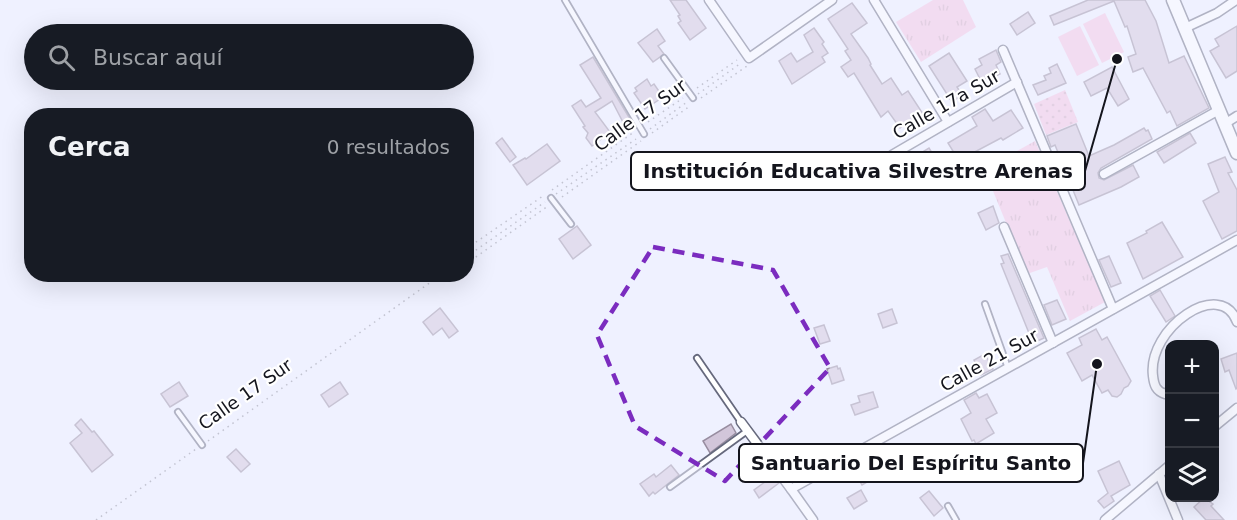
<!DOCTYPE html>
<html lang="es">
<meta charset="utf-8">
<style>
body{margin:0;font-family:"DejaVu Sans",sans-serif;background:#242831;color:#f1f3f6}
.controls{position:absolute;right:18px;bottom:18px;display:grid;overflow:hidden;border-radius:12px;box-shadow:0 6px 24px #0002}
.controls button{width:54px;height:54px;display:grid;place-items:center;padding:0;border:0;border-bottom:2px solid #363941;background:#171b24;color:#f1f3f6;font:30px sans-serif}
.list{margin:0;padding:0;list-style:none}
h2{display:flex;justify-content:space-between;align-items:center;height:78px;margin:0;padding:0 24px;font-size:26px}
h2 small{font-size:20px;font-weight:400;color:#9ea1a6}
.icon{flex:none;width:33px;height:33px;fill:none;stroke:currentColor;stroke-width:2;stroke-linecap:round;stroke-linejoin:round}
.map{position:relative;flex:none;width:1237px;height:520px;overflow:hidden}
.search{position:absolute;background:#171b24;box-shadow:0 6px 24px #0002;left:24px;top:24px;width:450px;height:66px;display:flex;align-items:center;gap:15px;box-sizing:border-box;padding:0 21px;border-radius:33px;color:#9ea1a6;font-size:22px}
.panel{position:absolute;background:#171b24;box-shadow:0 6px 24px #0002;left:24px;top:108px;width:450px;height:174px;border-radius:24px}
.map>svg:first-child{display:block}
.grass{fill:url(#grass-tufts)}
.park{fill:url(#park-dots)}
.pitch{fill:#f6c4e0}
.building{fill:#d2c6da;stroke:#988da0;stroke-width:1.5}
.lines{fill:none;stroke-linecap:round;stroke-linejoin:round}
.lane-casing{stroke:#66697d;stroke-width:8}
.street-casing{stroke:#66697d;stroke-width:11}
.secondary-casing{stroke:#66697d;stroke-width:15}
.path{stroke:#8d8e9a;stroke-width:1.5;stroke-dasharray:1.5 4.5;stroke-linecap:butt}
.lane{stroke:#fff;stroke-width:4.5}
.street{stroke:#fff;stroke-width:8}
.secondary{stroke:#fff;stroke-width:12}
.marked{fill:none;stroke:#7b2cbf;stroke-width:4.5;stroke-dasharray:12 8;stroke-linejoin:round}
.labels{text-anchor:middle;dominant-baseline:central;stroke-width:4.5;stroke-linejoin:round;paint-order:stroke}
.street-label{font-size:18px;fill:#14151d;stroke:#fff}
.leader{fill:none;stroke:#14151d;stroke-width:2}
.callout-dot{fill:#14151d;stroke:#fff;stroke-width:2}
.callout{fill:#fff;stroke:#14151d;stroke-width:2}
.callout-label{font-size:20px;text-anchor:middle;font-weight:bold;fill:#14151d}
</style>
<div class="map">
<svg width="1237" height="520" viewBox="0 0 1237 520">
<defs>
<pattern id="grass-tufts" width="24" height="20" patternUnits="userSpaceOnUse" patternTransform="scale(1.5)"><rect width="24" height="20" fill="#f6c4e0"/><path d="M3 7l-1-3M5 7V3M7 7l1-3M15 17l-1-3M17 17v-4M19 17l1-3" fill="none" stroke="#d2a8c0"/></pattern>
<pattern id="park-dots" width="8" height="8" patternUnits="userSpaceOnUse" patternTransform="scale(1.5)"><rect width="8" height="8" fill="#f6c4e0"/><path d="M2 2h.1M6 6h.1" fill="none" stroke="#d2a8c0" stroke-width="1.8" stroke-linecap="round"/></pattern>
</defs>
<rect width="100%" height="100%" fill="#eff1ff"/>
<g class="grass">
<polygon points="933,0 963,0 976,27 921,62 896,22"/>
<polygon points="1035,141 1105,302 1070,321 1047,267 1027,274 984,169"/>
</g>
<polygon class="park" points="1065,90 1078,122 1046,135 1034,104"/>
<g class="pitch">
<polygon points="1105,13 1124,52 1102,63 1083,24"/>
<polygon points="1080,26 1099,65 1077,76 1058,37"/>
</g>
<g class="building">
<polygon points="670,0 686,0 706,28 690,40 678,23 681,21 678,16 680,15"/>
<polygon points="1088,0 1145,0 1156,21 1169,63 1184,56 1209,108 1177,126 1170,111 1167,113 1143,68 1133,72 1128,57 1136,54 1127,26 1125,27 1114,1 1054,25 1050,16"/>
<polygon points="852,3 867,23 851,34 868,58 871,64 870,65 882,84 891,78 902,95 908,91 925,117 907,129 904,125 900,128 888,111 881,117 854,73 848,77 841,67 851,60 845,51 848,49 828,19"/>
<polygon points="1028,12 1035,23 1017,35 1010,24"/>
<polygon points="1237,26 1237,71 1226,78 1210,51 1219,46 1215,39"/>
<polygon points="814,28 824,42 822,44 828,53 822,57 825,62 792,84 779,61 791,53 797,62 813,52 804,35"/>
<polygon points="657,29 665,41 658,46 664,54 653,62 638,43"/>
<polygon points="996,50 1001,62 996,65 1000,74 990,79 989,77 981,81 975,69 982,65 979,59"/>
<polygon points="949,53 967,81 957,87 962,95 952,102 929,66"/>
<polygon points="593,57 633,124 626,128 612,101 595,112 610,132 592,146 586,138 588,133 583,127 585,126 572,106 581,100 586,107 601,98 580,65"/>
<polygon points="1057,64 1066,83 1038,95 1033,85 1046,80 1044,76 1051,73 1049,68"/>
<polygon points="1112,67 1129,99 1118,106 1107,88 1091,96 1084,82"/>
<polygon points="647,79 651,86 654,84 663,97 645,109 634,93 637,91 635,88"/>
<polygon points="985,109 993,121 1011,110 1023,128 1003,140 1001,138 967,156 970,161 950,173 952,175 934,186 916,156 929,148 937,161 953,151 948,143 977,126 972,117"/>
<polygon points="1076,124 1089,156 1114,145 1144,128 1146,131 1148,130 1152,139 1101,168 1098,173 1099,178 1104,180 1133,165 1139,177 1121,187 1079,205 1055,145 1051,147 1047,136"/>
<polygon points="1190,133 1196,143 1164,163 1157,152"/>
<polygon points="502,138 516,157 510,162 496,143"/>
<polygon points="547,144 560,161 527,185 513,165 525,158 526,159"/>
<polygon points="1225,157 1232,172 1228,173 1237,190 1237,231 1222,239 1203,201 1219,192 1208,164"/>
<polygon points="993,206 999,223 986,230 978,213"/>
<polygon points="1162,222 1183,257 1143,279 1127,243 1147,233 1146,231"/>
<polygon points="577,226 591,245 573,259 559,239"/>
<polygon points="1008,254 1044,338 1033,343 1001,264 1004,263 1001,256"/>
<polygon points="1109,256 1121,283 1111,287 1099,260"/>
<polygon points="1160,290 1175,316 1166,322 1150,296"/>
<polygon points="1057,300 1066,319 1052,325 1044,305"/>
<polygon points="440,308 458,331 449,338 442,328 433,335 423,322"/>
<polygon points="892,309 897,323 883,328 878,314"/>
<polygon points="824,325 830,341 820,344 814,328"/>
<polygon points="1096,329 1102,340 1107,337 1131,381 1128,386 1124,388 1121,394 1117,397 1112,396 1108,390 1102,393 1092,375 1082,381 1067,353 1082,345 1079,338"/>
<polygon points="1237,353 1237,388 1236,389 1229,370 1225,372 1221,359"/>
<polygon points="985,354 993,369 981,375 974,360"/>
<polygon points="837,366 838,369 840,368 844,380 832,384 827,369"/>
<polygon points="179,382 188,396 170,407 161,394"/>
<polygon points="340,382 348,394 329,407 321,395"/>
<polygon points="873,392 878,407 855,415 851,405 860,402 858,396"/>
<polygon points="976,393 979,398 987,394 997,413 986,419 994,433 976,444 974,440 972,441 961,419 971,413 964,400"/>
<polygon points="81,419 92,432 94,431 113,455 92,472 70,443 82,433 75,425"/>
<polygon points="731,424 736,433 710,453 703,441"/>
<polygon points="882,446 893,467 862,485 850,464"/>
<polygon points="236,449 250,464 241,472 227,457"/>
<polygon points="1119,461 1130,485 1111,496 1114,501 1104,508 1098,501 1108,493 1098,471"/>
<polygon points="671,465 679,475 655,494 653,492 649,496 640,484 654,474 656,477"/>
<polygon points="773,476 779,483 759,498 754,490"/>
<polygon points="861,490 867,501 854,509 847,498"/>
<polygon points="929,491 943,508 934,516 920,498"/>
<polygon points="1204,498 1213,504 1211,506 1224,520 1206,520 1194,507"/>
</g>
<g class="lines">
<defs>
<g id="lane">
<polyline points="565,0 644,134"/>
<polyline points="664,58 693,98"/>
<polyline points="551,198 571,224"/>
<polyline points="985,304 1008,368"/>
<polyline points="697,358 741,422"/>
<polyline points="178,412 202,445"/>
<polyline points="670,487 747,431"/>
<polyline points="948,506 956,520"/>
</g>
<g id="street">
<polyline points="709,0 749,58 832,0"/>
<polyline points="874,0 948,122"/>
<polyline points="1185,28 1217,13 1236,0"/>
<polyline points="1003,50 1113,309"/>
<polyline points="1226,123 1237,116"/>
<polyline points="892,155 1017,82"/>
<polyline points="1104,174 1219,110"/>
<polyline points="1004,227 1053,343"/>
<path d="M 1170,391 L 1165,394 C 1156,391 1154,385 1153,376 C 1147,328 1221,277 1237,322"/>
<polyline points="741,422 791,489"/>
<polyline points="1214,427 1237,408"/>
<polyline points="1159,474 1178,520"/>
<polyline points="813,520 791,489 1237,240"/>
<polyline points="1105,520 1170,465"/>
</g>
<polyline id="secondary" points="1173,0 1237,153"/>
</defs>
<use href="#lane" class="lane-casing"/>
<use href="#street" class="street-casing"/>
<use href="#secondary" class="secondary-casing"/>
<g class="path">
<polyline points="697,88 737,60"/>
<polyline points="698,94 741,63"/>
<polyline points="701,98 747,66"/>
<polyline points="648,122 683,98"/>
<polyline points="650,129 687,102"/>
<polyline points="652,133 690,106"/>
<polyline points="552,190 634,132"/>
<polyline points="556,194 636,139"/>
<polyline points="562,197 641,141"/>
<polyline points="466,249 543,196"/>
<polyline points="466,257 545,202"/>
<polyline points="466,264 548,206"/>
<polyline points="449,274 452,274"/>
<polyline points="208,441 442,274"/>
<polyline points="96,520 196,449"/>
</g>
<use href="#lane" class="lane"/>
<use href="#street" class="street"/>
<use href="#secondary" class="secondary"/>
</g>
<path d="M0 0H1237V520H0ZM 653,247 L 773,270 L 830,368 L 725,481 L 635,426 L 597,335 Z" fill="#eff1ff" fill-opacity=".55" fill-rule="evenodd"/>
<path class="marked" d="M 653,247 L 773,270 L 830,368 L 725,481 L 635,426 L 597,335 Z"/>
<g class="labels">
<g class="street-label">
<text transform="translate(946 104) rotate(-30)">Calle 17a Sur</text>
<text transform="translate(640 115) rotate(-36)">Calle 17 Sur</text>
<text transform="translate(989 360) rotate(-29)">Calle 21 Sur</text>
<text transform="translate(245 394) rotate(-35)">Calle 17 Sur</text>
</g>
</g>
<path class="leader" d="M1117 59L1085 171M1097 364L1083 463"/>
<g class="callout-dot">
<circle cx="1117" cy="59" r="6"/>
<circle cx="1097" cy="364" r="6"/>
</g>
<g class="callout">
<rect x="631" y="152" width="454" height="38" rx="6"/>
<rect x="739" y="444" width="344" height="38" rx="6"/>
</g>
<g class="callout-label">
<text x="858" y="178">Institución Educativa Silvestre Arenas</text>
<text x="911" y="470">Santuario Del Espíritu Santo</text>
</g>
</svg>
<div class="controls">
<button>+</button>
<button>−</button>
<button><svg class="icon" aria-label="layers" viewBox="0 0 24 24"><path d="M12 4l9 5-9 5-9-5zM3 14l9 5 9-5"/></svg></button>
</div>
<div class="search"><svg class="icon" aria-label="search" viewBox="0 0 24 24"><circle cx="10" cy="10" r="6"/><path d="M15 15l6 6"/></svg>Buscar aquí</div>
<section class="panel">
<h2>Cerca<small>0 resultados</small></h2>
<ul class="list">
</ul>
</section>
</div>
